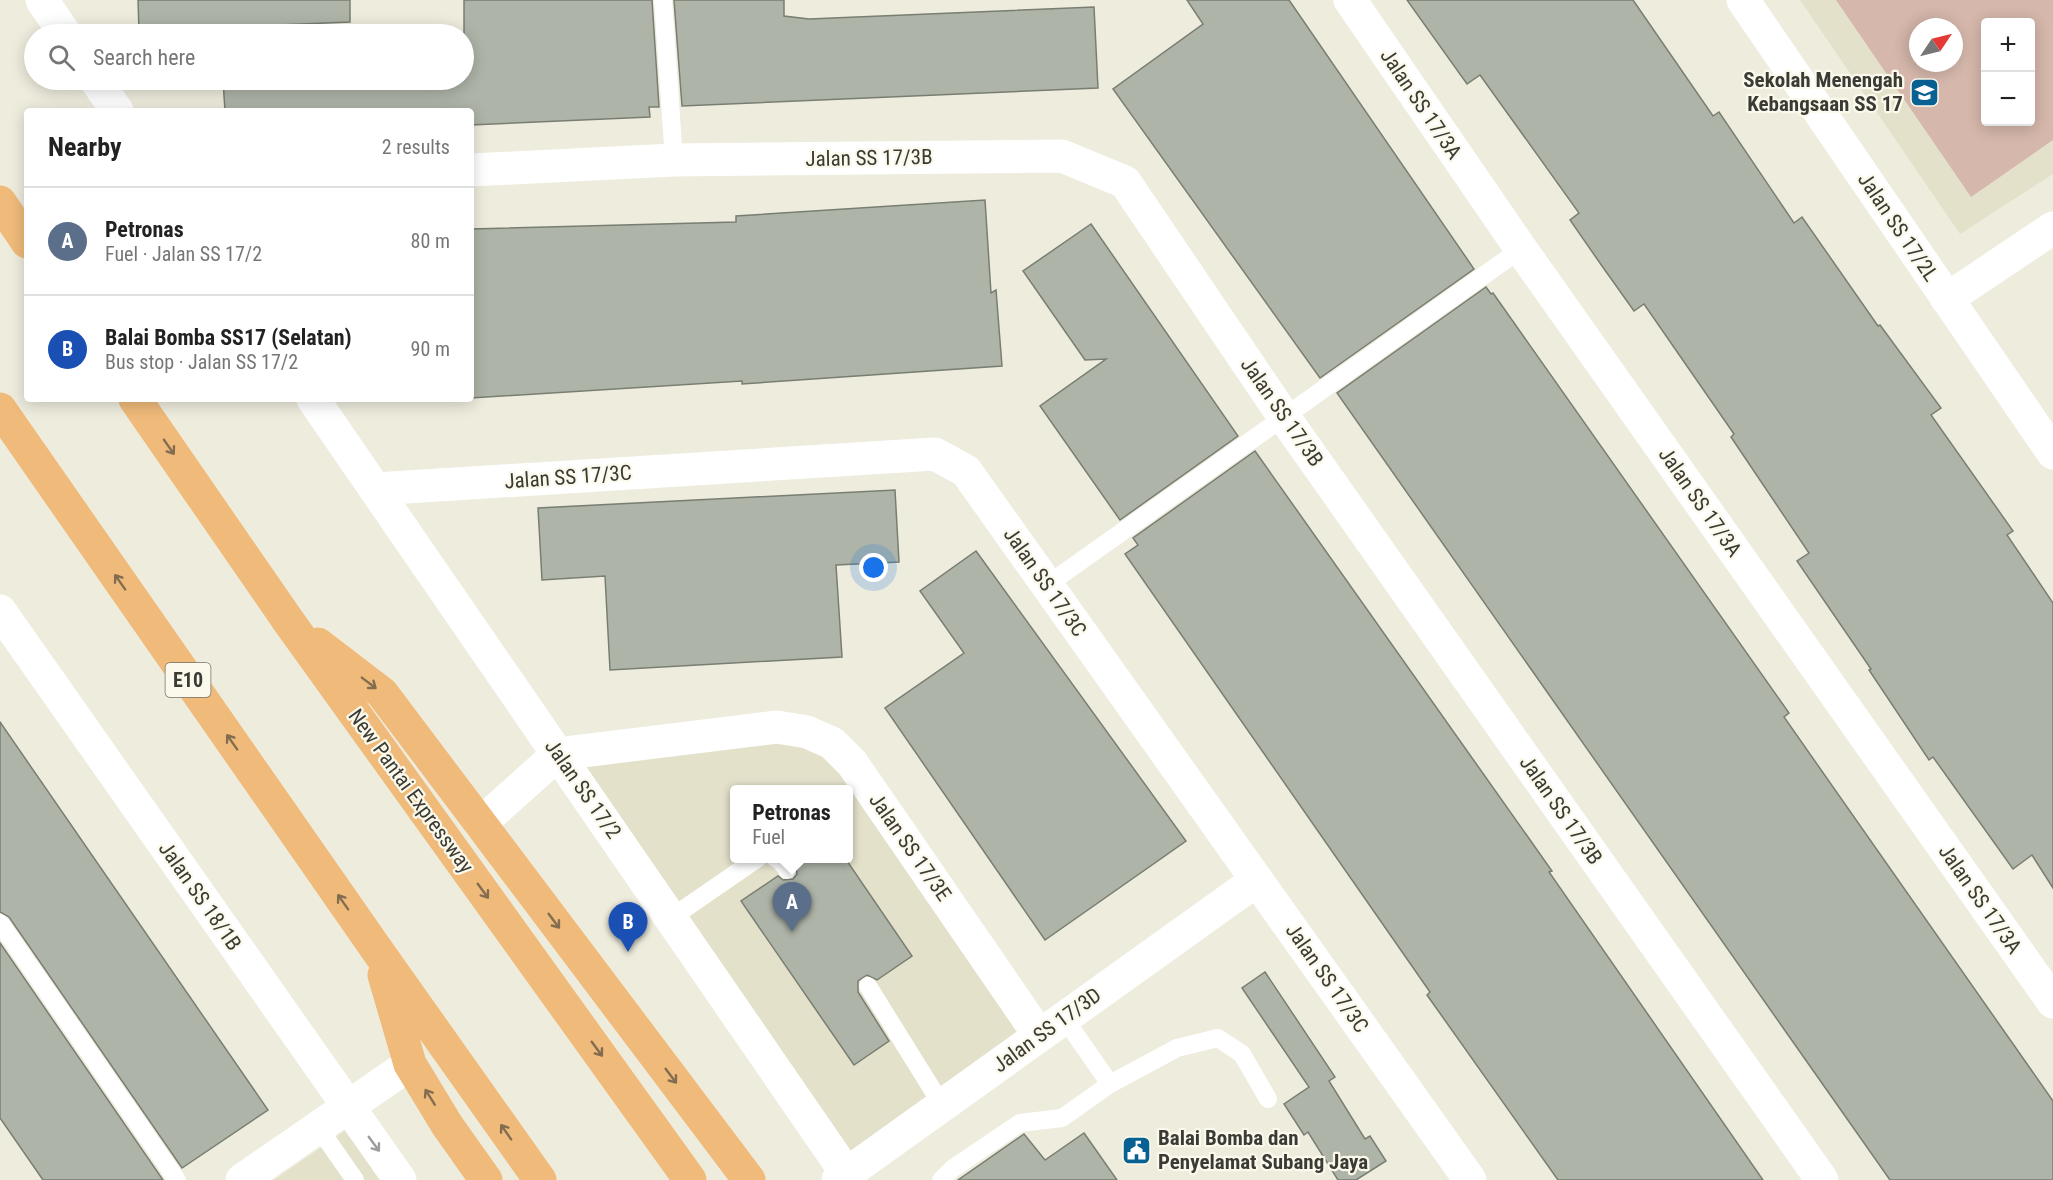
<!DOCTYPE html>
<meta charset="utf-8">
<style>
body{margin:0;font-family:"Roboto Condensed",sans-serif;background:#f2f2f2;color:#222}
.controls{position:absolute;right:18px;top:18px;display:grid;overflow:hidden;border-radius:6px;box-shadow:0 3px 15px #0003}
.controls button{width:54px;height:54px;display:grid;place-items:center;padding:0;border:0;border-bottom:2px solid #e0e0e0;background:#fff;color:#222;font:30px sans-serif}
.compass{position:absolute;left:1909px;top:18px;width:54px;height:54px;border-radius:50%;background:#fff;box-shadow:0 3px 15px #0003;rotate:55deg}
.you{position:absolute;left:874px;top:568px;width:21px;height:21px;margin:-15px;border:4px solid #fff;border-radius:50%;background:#1a73e8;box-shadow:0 0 0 9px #1a73e833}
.badge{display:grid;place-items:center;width:39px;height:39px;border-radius:50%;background:#ea580c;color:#fff;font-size:20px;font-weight:700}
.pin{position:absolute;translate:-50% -50px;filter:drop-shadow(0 2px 3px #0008)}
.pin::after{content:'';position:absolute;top:32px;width:21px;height:18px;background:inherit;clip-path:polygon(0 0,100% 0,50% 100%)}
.popup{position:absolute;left:730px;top:785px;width:123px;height:78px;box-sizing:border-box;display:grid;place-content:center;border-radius:6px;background:#fff;filter:drop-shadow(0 2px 4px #0005);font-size:20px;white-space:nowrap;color:#767676}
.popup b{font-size:22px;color:#222}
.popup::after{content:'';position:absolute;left:50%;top:100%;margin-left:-12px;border:12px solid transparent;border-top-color:#fff}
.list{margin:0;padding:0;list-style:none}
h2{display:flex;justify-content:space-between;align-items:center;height:78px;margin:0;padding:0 24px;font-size:26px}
h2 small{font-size:20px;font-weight:400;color:#767676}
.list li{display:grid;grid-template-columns:39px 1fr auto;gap:18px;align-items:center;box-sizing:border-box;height:108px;padding:0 24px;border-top:2px solid #e0e0e0}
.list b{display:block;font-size:22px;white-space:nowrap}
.list p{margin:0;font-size:20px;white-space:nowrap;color:#767676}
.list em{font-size:20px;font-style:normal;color:#767676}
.icon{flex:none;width:33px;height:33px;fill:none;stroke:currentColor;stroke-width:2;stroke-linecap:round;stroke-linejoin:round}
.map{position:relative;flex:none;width:2053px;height:1180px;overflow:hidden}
.search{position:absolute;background:#fff;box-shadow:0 3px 15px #0003;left:24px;top:24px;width:450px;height:66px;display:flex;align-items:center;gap:15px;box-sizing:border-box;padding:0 21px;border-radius:33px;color:#767676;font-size:22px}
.panel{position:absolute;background:#fff;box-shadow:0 3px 15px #0003;left:24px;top:108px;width:450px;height:294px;border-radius:6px}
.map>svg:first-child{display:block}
.built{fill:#e4e1cb;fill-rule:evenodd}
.grass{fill:#d5b7ab;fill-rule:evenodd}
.building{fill:#aeb4a8;stroke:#797e72;stroke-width:1.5}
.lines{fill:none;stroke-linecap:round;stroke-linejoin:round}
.lane{stroke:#fff;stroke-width:18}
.street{stroke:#fff;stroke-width:33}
.highway{stroke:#efba7a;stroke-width:33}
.oneway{stroke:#836d51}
.oneway2{stroke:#9d9c9a}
.labels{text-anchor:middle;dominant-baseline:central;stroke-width:4.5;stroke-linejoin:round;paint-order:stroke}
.shield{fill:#fbf9eb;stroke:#75736c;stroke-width:1.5}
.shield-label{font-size:20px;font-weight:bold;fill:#3b3a35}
.poi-label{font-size:21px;font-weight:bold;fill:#3b3a35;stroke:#fbf9eb;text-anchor:end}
.street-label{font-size:21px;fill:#3b3a35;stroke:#fbf9eb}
</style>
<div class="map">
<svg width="2053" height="1180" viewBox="0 0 2053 1180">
<rect width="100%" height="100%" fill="#eeecdd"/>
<g class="built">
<path d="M 1800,0 L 2053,0 L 2053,174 L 1960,234 ZM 1986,22 L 2030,22 L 2030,122 L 1986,122 ZM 1918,27 L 1954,27 L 1954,63 L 1918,63 Z"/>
<path d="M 779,740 L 826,752 L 1021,1030 L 849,1153 L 580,765 ZM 735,790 L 849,790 L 849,858 L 735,858 Z"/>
<polygon points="352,1126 391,1180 274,1180"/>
</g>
<path class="grass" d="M 1836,0 L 2053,0 L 2053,140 L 1971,197 ZM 1986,22 L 2030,22 L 2030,122 L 1986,122 ZM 1918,27 L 1954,27 L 1954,63 L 1918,63 Z"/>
<g class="building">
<polygon points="138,0 350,0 350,22 139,31"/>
<polygon points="464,0 652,0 659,107 649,107 650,117 471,125 471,111 225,111 223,80 464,80"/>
<polygon points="674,0 784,0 784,16 809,19 1094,7 1098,88 682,106"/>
<polygon points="1187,0 1289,0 1474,269 1320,378 1113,89 1203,24"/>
<polygon points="1407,0 1633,0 1713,116 1719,112 1794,223 1802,217 1878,326 1880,325 1941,408 1931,415 2013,531 2007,535 2053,603 2053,888 2032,855 2013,869 1933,757 1929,760 1869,670 1871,669 1797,561 1809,553 1731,437 1734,434 1644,304 1634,311 1602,266 1570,220 1579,213 1480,75 1467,84"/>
<polygon points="985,200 991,293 996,290 1002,366 742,384 742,381 471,398 471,229 736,222 736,216"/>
<polygon points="1091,224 1238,436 1120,520 1040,406 1106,359 1085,360 1023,271"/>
<polygon points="1486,287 1491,294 1493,293 1789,713 1784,717 2053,1101 2053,1180 1890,1180 1337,393"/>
<polygon points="1255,451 1552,871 1549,872 1763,1180 1558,1180 1427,995 1430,992 1125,554 1138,545 1133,538"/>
<polygon points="895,490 899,562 836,565 842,657 610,670 605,576 542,580 538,508"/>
<polygon points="976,551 1186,841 1045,940 885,708 964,653 920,591"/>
<polygon points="0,722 268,1110 182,1168 9,917 0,912"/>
<polygon points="804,858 845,858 912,956 877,980 867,975 858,981 858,992 889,1041 854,1065 741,901 778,876 783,880 793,879 797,874 796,864"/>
<polygon points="0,943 163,1180 43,1180 0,1118"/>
<polygon points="1265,972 1335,1077 1329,1081 1365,1139 1370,1136 1386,1161 1356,1180 1338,1180 1308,1132 1304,1135 1284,1104 1309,1087 1242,988"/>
<polygon points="1084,1133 1117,1180 958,1180 1024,1134 1045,1160"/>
</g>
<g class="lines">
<g class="lane">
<polyline points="663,0 674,160"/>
<polyline points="1047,585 1521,249"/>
<polyline points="775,858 780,860 787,870"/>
<polyline points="671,918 758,858"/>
<polyline points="0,923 177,1180"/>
<polyline points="868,986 942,1105"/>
<polyline points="1064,1018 1110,1084"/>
<polyline points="318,1127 355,1180"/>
<polyline points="941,1180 952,1169 1020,1123 1062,1118 1110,1084 1177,1048 1218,1038 1242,1054 1268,1099"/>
</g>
<g class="street">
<polyline points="42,0 65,34"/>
<polyline points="1350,0 1521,249 2053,1002"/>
<polyline points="1743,0 2053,453"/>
<polyline points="96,80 117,111"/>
<polyline points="471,170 674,160 1062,156 1125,182 1284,417 1822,1180"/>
<polyline points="1947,299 2053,228"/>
<polyline points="313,399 851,1180"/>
<polyline points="375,489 935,454 966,471 1470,1180"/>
<polyline points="0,611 400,1180"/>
<polyline points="480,824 558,754 777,727 807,732 832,743 852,763 1039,1035"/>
<polyline points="242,1180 410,1064"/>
<polyline points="838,1180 1257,880"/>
</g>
<g class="highway">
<polyline points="0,202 27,242"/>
<polyline points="135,399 289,622 690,1180"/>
<polyline points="0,409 377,950 540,1180"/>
<polyline points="318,644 382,693 749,1180"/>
<polyline points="384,975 410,1064 447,1125 486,1180"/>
</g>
</g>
<defs><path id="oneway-shaft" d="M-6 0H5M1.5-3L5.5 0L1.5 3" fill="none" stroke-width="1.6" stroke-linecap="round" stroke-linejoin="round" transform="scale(1.5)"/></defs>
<g class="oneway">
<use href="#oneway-shaft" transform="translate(169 447) rotate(55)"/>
<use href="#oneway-shaft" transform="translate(120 582) rotate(-125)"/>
<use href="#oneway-shaft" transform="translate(369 683) rotate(37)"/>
<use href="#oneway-shaft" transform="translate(232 742) rotate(-125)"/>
<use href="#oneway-shaft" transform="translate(483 891) rotate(54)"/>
<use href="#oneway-shaft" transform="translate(343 902) rotate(-125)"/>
<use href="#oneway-shaft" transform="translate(554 921) rotate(53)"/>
<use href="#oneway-shaft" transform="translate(597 1049) rotate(54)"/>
<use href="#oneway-shaft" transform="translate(671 1076) rotate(53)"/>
<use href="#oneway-shaft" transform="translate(430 1097) rotate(-122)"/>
<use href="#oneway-shaft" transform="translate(506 1132) rotate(-125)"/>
</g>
<use class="oneway2" href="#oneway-shaft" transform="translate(374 1144) rotate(54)"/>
<defs>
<symbol id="school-square" viewBox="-11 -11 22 22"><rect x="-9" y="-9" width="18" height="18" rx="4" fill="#086192" stroke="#fbf9eb"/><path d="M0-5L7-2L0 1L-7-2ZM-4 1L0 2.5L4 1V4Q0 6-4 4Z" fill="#fff"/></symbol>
<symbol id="civic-square" viewBox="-11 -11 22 22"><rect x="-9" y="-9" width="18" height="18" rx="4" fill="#086192" stroke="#fbf9eb"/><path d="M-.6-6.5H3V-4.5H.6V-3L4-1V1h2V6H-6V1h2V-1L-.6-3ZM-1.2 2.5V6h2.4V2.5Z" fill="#fff"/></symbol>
</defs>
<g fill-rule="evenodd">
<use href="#school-square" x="1908" y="76" width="33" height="33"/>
<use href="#civic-square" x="1120" y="1134" width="33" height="33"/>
</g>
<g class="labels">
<rect class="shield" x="165.5" y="663" width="45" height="34" rx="4.5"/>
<g class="shield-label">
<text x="188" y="680">E10</text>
</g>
<g class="poi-label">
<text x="1903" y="80">Sekolah Menengah<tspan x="1903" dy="24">Kebangsaan SS 17</tspan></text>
<text x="1158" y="1138" text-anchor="start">Balai Bomba dan<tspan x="1158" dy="24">Penyelamat Subang Jaya</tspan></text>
</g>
<g class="street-label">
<text transform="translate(1421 104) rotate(56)">Jalan SS 17/3A</text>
<text transform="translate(869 158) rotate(-1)">Jalan SS 17/3B</text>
<text transform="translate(1898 227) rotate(56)">Jalan SS 17/2L</text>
<text transform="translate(1282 412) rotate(55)">Jalan SS 17/3B</text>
<text transform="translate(568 477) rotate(-4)">Jalan SS 17/3C</text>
<text transform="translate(1700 502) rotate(55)">Jalan SS 17/3A</text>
<text transform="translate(1045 582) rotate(55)">Jalan SS 17/3C</text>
<text transform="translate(583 789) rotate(55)">Jalan SS 17/2</text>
<text transform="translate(411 791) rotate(54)">New Pantai Expressway</text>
<text transform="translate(1561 810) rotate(55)">Jalan SS 17/3B</text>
<text transform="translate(910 847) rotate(55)">Jalan SS 17/3E</text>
<text transform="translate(200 896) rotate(55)">Jalan SS 18/1B</text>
<text transform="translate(1980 899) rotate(55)">Jalan SS 17/3A</text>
<text transform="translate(1327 978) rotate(55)">Jalan SS 17/3C</text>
<text transform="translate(1047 1030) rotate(-36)">Jalan SS 17/3D</text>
</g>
</g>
</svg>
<div class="controls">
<button>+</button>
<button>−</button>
</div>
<svg class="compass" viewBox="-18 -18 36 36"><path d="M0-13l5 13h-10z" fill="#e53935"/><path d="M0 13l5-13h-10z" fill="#767676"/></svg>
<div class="you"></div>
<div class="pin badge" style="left:792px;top:932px;background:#5c6f8a">A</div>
<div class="popup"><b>Petronas</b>Fuel</div>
<div class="pin badge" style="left:628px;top:952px;background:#1a4fb4">B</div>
<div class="search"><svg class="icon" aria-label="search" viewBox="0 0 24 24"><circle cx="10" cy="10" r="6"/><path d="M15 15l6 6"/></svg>Search here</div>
<section class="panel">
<h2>Nearby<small>2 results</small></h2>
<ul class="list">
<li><span class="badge" style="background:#5c6f8a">A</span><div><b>Petronas</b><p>Fuel · Jalan SS 17/2</p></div><em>80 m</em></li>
<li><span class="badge" style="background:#1a4fb4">B</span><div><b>Balai Bomba SS17 (Selatan)</b><p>Bus stop · Jalan SS 17/2</p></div><em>90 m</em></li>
</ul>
</section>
</div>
